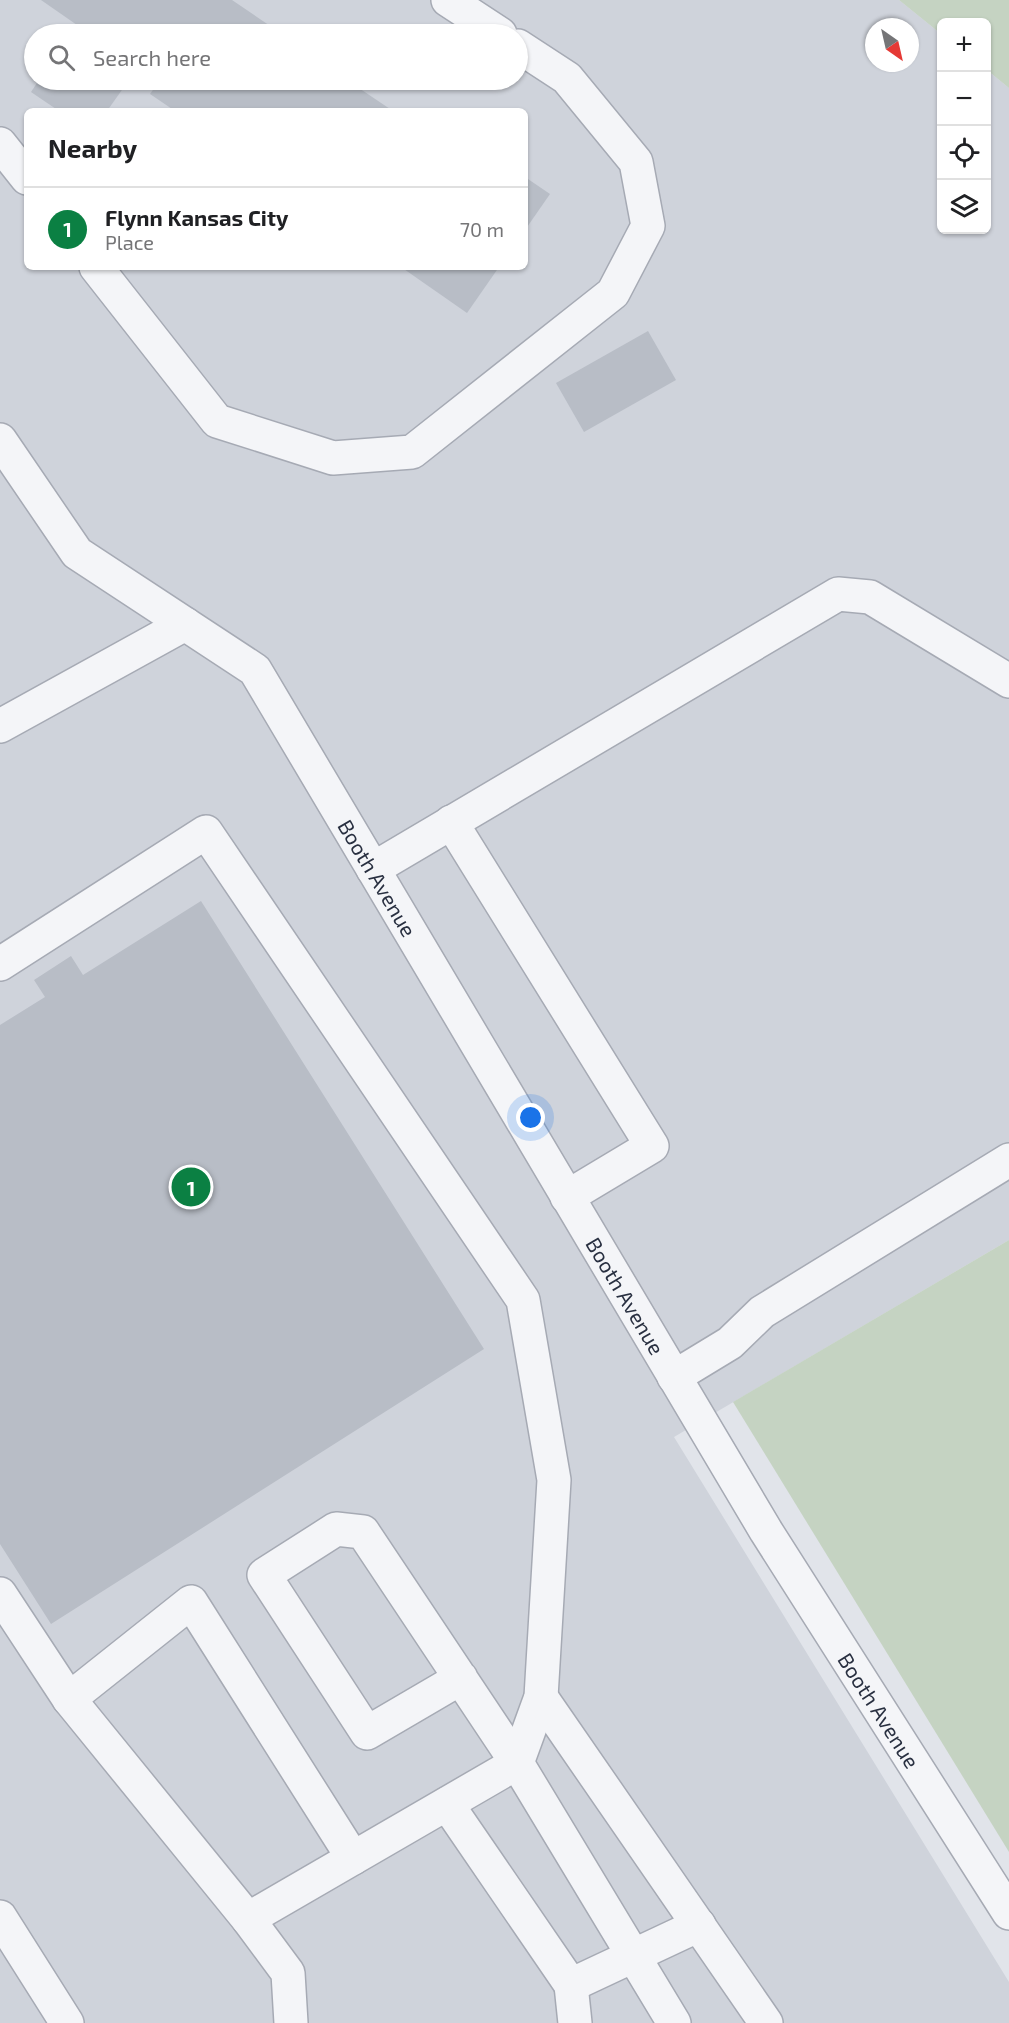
<!DOCTYPE html>
<meta charset="utf-8">
<style>
body{margin:0;font-family:"Exo 2",sans-serif;background:#f2f2f2;color:#202124}
.controls{position:absolute;right:18px;top:18px;display:grid;overflow:hidden;border-radius:9px;box-shadow:0 2px 4px #0004}
.controls button{width:54px;height:54px;display:grid;place-items:center;padding:0;border:0;border-bottom:2px solid #e0e0e0;background:#fff;color:#202124;font:30px sans-serif}
.compass{position:absolute;left:865px;top:18px;width:54px;height:54px;border-radius:50%;background:#fff;box-shadow:0 2px 4px #0004;rotate:146deg}
.you{position:absolute;left:531px;top:1118px;width:21px;height:21px;margin:-15px;border:4px solid #fff;border-radius:50%;background:#1a73e8;box-shadow:0 0 0 9px #1a73e833}
.badge{display:grid;place-items:center;width:39px;height:39px;border-radius:50%;background:#0b8043;color:#fff;font-size:20px;font-weight:700}
.pin{position:absolute;translate:-50% -50%;border:3px solid #fff;box-shadow:0 2px 6px #0006}
.list{margin:0;padding:0;list-style:none}
h2{display:flex;justify-content:space-between;align-items:center;height:78px;margin:0;padding:0 24px;font-size:26px}
h2 small{font-size:20px;font-weight:400;color:#757577}
.list li{display:grid;grid-template-columns:39px 1fr auto;gap:18px;align-items:center;box-sizing:border-box;height:84px;padding:0 24px;border-top:2px solid #e0e0e0}
.list b{display:block;font-size:22px;white-space:nowrap}
.list p{margin:0;font-size:20px;white-space:nowrap;color:#757577}
.list em{font-size:20px;font-style:normal;color:#757577}
.icon{flex:none;width:33px;height:33px;fill:none;stroke:currentColor;stroke-width:2;stroke-linecap:round;stroke-linejoin:round}
.map{position:relative;flex:none;width:1009px;height:2023px;overflow:hidden}
.search{position:absolute;background:#fff;box-shadow:0 2px 4px #0004;left:24px;top:24px;width:504px;height:66px;display:flex;align-items:center;gap:15px;box-sizing:border-box;padding:0 21px;border-radius:33px;color:#757577;font-size:22px}
.panel{position:absolute;background:#fff;box-shadow:0 2px 4px #0004;left:24px;top:108px;width:504px;height:162px;border-radius:9px}
.map>svg:first-child{display:block}
.built{fill:#cfd3db;fill-rule:evenodd}
.green{fill:#c5d3c2}
.building{fill:#b8bdc6}
.lines{fill:none;stroke-linecap:round;stroke-linejoin:round}
.minor-casing{stroke:#a6aab4;stroke-width:36}
.minor{stroke:#f4f5f8;stroke-width:33}
.labels{text-anchor:middle;dominant-baseline:central;stroke-width:6;stroke-linejoin:round;paint-order:stroke}
.street-label{font-size:21px;fill:#293041;stroke:#f1f3f7}
</style>
<div class="map">
<svg width="1009" height="2023" viewBox="0 0 1009 2023">
<rect width="100%" height="100%" fill="#e1e4ea"/>
<path class="built" d="M 0,0 L 899,0 L 941,34 L 942,230 L 986,230 L 987,70 L 1009,88 L 1009,1240 L 674,1437 L 1009,1982 L 1009,2023 L 0,2023 ZM 874,27 L 910,27 L 910,63 L 874,63 ZM 34,34 L 518,34 L 518,80 L 34,80 ZM 27,111 L 525,111 L 525,267 L 27,267 Z"/>
<g class="green">
<polygon points="899,0 1009,0 1009,88 987,70 986,22 942,22 941,34"/>
<polygon points="1009,1240 1009,1852 733,1402"/>
</g>
<g class="building">
<polygon points="41,0 232,0 282,34 70,34 77,25"/>
<polygon points="39,80 129,80 107,111 59,111 31,92"/>
<polygon points="160,80 347,80 393,111 175,111 150,94"/>
<polygon points="525,177 550,194 525,230"/>
<polygon points="401,267 499,267 467,313"/>
<polygon points="648,331 676,380 584,432 556,383"/>
<polygon points="201,901 484,1349 51,1624 0,1544 0,1025 45,997 34,980 71,956 83,975"/>
</g>
<g class="lines">
<defs>
<g id="minor">
<polyline points="448,0 500,34"/>
<polyline points="0,144 27,178"/>
<polyline points="96,267 217,421 333,458 412,452 613,293 648,226 636,162 567,78 518,46"/>
<path id="s1" d="M 0,440 L 77,553 L 255,670 L 766,1531 L 1009,1913"/>
<polyline points="0,726 185,624"/>
<polyline points="451,822 652,1146 567,1197"/>
<polyline points="373,869 838,594 870,597 1009,681"/>
<polyline points="0,964 206,832 523,1300 554,1480 541,1697 517,1763 248,1919 69,1699 0,1594"/>
<polyline points="674,1377 730,1343 762,1312 1009,1160"/>
<polyline points="461,1678 367,1733 264,1575 336,1529 363,1532 517,1763 674,2023"/>
<polyline points="541,1697 766,2023"/>
<polyline points="69,1699 191,1602 353,1858"/>
<polyline points="447,1804 571,1985 699,1925"/>
<polyline points="0,1917 67,2023"/>
<polyline points="248,1919 288,1973 291,2023"/>
<polyline points="571,1985 575,2023"/>
</g>
</defs>
<use href="#minor" class="minor-casing"/>
<use href="#minor" class="minor"/>
</g>
<g class="labels">
<g class="street-label">
<text stroke="none"><textPath href="#s1" startOffset="591">Booth Avenue</textPath></text>
<text stroke="none"><textPath href="#s1" startOffset="1077">Booth Avenue</textPath></text>
<text stroke="none"><textPath href="#s1" startOffset="1563">Booth Avenue</textPath></text>
</g>
</g>
</svg>
<div class="controls">
<button>+</button>
<button>−</button>
<button><svg class="icon" aria-label="locate" viewBox="0 0 24 24"><circle cx="12" cy="12" r="6"/><path d="M12 2v4M12 18v4M2 12h4M18 12h4"/></svg></button>
<button><svg class="icon" aria-label="layers" viewBox="0 0 24 24"><path d="M12 4l9 5-9 5-9-5zM3 14l9 5 9-5"/></svg></button>
</div>
<svg class="compass" viewBox="-18 -18 36 36"><path d="M0-13l5 13h-10z" fill="#e53935"/><path d="M0 13l5-13h-10z" fill="#757577"/></svg>
<div class="you"></div>
<div class="pin badge" style="left:191px;top:1187px">1</div>
<div class="search"><svg class="icon" aria-label="search" viewBox="0 0 24 24"><circle cx="10" cy="10" r="6"/><path d="M15 15l6 6"/></svg>Search here</div>
<section class="panel">
<h2>Nearby<small></small></h2>
<ul class="list">
<li><span class="badge">1</span><div><b>Flynn Kansas City</b><p>Place</p></div><em>70 m</em></li>
</ul>
</section>
</div>
